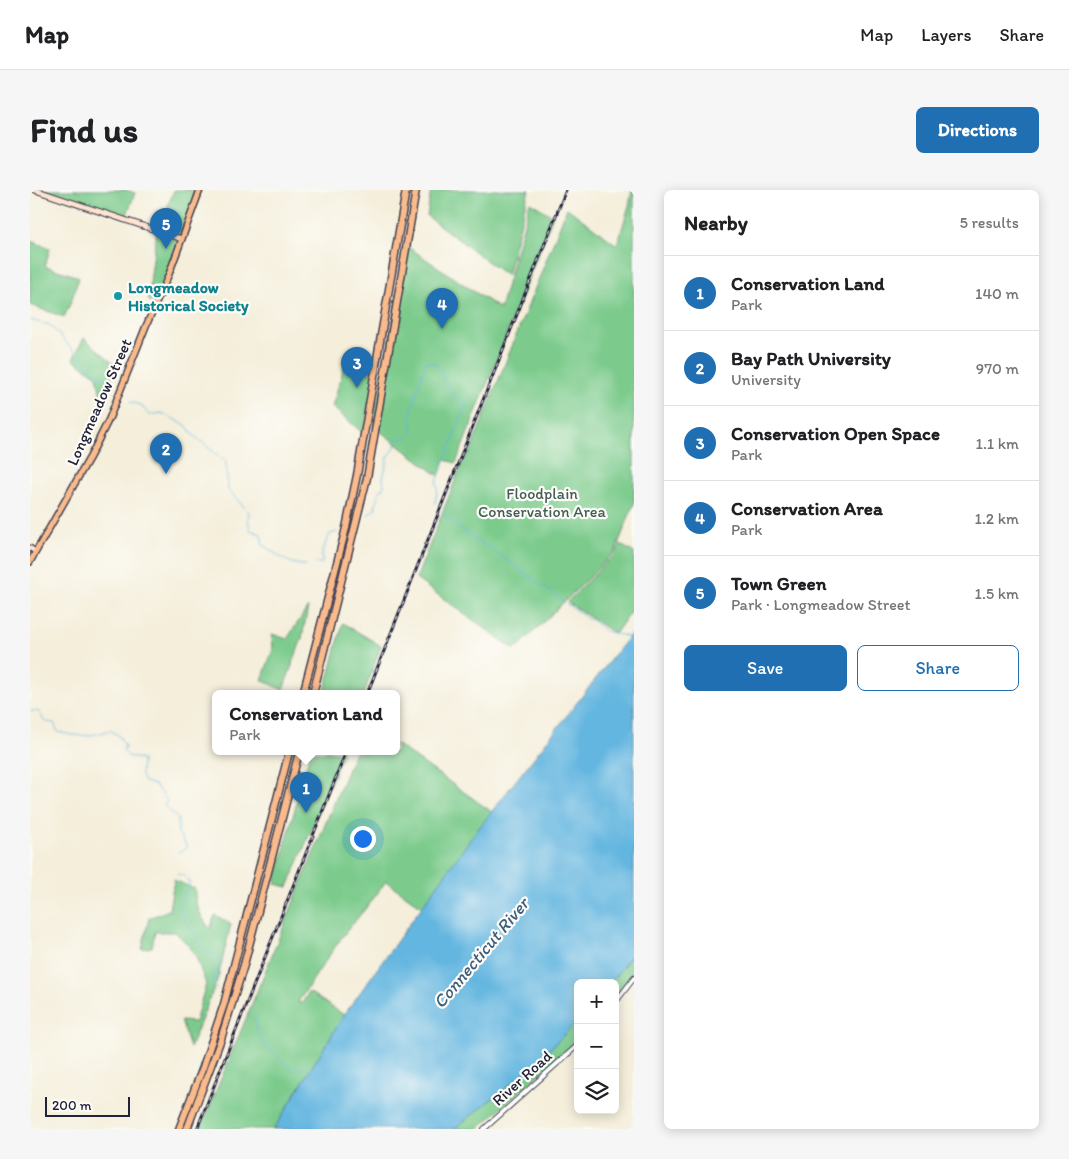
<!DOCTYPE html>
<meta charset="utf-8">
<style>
body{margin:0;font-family:Itim,sans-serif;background:#f6f6f6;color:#202124}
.controls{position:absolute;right:15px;bottom:15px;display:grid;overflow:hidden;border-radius:8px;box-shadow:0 2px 12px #0003}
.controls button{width:45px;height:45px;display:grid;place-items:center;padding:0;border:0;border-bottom:1px solid #e0e0e0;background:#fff;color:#202124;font:25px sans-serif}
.scale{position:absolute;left:15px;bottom:12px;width:85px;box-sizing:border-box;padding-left:5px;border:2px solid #22223b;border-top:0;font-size:14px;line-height:18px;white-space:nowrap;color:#22223b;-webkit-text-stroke:4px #fdfcf7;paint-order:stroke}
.you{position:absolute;left:332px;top:648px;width:18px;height:18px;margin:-12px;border:4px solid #fff;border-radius:50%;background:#1a73e8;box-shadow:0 0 0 8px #1a73e833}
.badge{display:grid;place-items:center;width:32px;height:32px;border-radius:50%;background:#1f6fb2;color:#fff;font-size:16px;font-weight:700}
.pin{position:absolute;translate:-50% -41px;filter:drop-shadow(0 1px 2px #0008)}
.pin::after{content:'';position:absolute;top:26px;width:18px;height:15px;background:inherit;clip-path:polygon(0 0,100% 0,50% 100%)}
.popup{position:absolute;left:182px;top:500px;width:188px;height:65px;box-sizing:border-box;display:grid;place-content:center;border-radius:8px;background:#fff;filter:drop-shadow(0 1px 4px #0005);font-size:16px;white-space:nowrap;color:#757577}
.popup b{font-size:19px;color:#202124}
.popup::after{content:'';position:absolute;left:50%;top:100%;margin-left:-10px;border:10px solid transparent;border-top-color:#fff}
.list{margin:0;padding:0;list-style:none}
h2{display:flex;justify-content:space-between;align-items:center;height:65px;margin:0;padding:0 20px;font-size:21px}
h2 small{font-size:16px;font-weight:400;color:#757577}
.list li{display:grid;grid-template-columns:32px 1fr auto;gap:15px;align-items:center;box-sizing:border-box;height:75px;padding:0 20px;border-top:1px solid #e0e0e0}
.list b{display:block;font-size:19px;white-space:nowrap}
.list p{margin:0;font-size:16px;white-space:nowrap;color:#757577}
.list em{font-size:16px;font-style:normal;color:#757577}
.actions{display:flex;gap:10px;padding:15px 20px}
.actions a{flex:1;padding:11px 0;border:1px solid #1f6fb2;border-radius:8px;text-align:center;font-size:18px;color:#1f6fb2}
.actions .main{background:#1f6fb2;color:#fff}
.icon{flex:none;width:28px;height:28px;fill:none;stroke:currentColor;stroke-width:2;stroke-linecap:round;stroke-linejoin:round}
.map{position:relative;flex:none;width:604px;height:939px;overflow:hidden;border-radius:8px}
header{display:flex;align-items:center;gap:30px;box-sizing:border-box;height:70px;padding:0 25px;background:#fff;border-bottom:1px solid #e0e0e0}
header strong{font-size:24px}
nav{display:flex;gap:28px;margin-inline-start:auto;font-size:18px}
.intro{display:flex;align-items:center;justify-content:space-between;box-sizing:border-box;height:120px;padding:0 30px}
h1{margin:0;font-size:35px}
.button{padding:12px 22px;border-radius:8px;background:#1f6fb2;color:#fff;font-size:18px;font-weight:700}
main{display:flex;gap:30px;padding:0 30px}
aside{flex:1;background:#fff;border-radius:8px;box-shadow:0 2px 12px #0003}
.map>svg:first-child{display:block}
.green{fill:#7ccb8c;stroke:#4f7664}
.water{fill:#64b6e0;stroke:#436c8e}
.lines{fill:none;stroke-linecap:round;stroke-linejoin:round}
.stream{stroke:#64b6e0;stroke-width:1}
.tertiary-casing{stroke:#424153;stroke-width:6}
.secondary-casing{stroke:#424153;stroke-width:7}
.primary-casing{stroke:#424153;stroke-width:8}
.motorway-casing{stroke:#424153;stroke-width:9}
.tertiary{stroke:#fff;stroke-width:4}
.secondary{stroke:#fde4d1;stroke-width:4.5}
.primary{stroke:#fabb8c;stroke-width:5}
.motorway{stroke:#fabb8c;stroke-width:6}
.rail-casing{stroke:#22223b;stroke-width:3}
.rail{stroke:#fdfcf7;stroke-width:1;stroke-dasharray:4;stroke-linecap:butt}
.culture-dot{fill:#0f9aa8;stroke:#fdfcf7;stroke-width:2}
.labels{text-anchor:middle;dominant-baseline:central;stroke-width:4.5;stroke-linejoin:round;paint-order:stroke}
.culture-label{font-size:16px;font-weight:bold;fill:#0d838f;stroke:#fdfcf7;text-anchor:start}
.street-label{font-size:16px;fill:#22223b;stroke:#fdfcf7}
.park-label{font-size:16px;fill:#425d57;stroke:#fdfcf7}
.water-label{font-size:18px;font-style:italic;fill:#3c5d7d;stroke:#fdfcf7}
</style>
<header>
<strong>Map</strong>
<nav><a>Map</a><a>Layers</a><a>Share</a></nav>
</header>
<div class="intro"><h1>Find us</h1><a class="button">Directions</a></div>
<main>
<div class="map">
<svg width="604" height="939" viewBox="0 0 604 939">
<rect width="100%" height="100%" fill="#fdfcf7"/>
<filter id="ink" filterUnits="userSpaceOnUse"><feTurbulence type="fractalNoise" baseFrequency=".02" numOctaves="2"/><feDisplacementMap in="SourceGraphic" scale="10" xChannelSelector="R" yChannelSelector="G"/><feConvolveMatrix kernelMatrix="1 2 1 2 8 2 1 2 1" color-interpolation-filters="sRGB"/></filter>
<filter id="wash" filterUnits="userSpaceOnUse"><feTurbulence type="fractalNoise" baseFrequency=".0096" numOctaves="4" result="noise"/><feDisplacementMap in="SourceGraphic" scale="20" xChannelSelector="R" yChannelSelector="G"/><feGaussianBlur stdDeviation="1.12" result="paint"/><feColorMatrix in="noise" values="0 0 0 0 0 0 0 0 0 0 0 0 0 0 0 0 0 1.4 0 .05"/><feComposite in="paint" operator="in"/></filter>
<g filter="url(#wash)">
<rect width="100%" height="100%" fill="#f4eeda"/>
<g class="green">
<polygon points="12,0 96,0 105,3 96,27"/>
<polygon points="144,0 170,0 125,115 119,111 118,108 126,46"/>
<polygon points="401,0 499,0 477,86 397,26"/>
<polygon points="602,0 604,0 604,314 585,362 485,460 386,389 436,263 439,264 537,18 587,55 599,16"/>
<polygon points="500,12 523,26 426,273 415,270 409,286 342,235 356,174 375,55 470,119"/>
<polygon points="0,51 20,58 15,76 49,87 41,112 34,127 0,115"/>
<polygon points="54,148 87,176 72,212 67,186 43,169"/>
<polygon points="314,177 349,185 333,243 302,217"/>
<polygon points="590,354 604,363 604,417 585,444 537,412 586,363"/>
<polygon points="278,417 272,448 253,500 232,490 243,459 242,444 257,449"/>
<polygon points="313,433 351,456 334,504 294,504"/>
<path d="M 366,554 L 462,622 L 392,717 L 356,691 C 343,711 327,728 312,747 C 297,768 283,790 268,812 L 272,813 L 279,802 L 314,825 L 244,939 L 170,939 C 223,814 273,687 325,562 L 366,562 Z"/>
<polygon points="280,562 313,562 258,697 245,694"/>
<path d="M 144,690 L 165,699 C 164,714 171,727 180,739 L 185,725 L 201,734 L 188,788 L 160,858 L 151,831 L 165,832 L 176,794 L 166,767 L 159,756 L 145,742 L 125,742 L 122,757 L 112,759 L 119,728 L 139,720 Z"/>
<polygon points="604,762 604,784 585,808 585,793 580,793"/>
<polygon points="548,831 548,850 448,939 424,939 501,878"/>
</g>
<polygon class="water" points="604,440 604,762 580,793 548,793 548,831 501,878 424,939 244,939 314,825 444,644"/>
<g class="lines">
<g class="stream">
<polyline points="0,130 20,135 65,184 77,190 80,198"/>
<path d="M 100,212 L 111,215 L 119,225 L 131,223 L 156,235 L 163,245 L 196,272 L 198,300 L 219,322 L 218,329 L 220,340 L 231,344 L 233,355 C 247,364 259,376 276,375"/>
<polyline points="413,324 449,353 457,356 533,411"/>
<polyline points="338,325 345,319 348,304 354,296 353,288 358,267 364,259 366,252 370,248 377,249 383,239 380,225 396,172 406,173 423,206 436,215 406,294 408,297 405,313"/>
<polyline points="285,373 292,373 292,361 300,344 307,342"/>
<polyline points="537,414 558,429 562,430 575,441 599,447"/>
<path d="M 0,521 L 8,521 C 15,529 10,532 24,533 L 28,542 C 49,547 60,547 80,540 L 89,546 L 95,556 L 93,561 L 98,566 L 112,570 L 111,586 L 114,592 L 125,595 L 137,611 L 134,615 L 148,629 L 148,642 L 157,657 L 148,663"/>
<path d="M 147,684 L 155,686 L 160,692 C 151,711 144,727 165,741 C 166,752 171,757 180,764 L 188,765 L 190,773 L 182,794 L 187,799"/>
<path d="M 225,826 C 225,855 245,862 264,880 L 275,877 L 282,879"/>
</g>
</g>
</g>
<g filter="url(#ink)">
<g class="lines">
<defs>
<g id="tertiary">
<polyline points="585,813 604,788"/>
<polyline points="454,939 548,855"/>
</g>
<g id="secondary">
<polyline points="5,0 152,49"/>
<polyline points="0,358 6,362"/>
</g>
<polyline id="primary" points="0,372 61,265 79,229 116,136 139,84 170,0"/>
<g id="motorway">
<polyline points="273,504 316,338 327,285 376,0"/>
<polyline points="283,504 337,288 386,0"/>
<polyline points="149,939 173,877 194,814 259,562"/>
<polyline points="157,939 191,849 214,775 269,562"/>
</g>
</defs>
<use href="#tertiary" class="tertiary-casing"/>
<use href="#secondary" class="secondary-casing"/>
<use href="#primary" class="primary-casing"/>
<use href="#motorway" class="motorway-casing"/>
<use href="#tertiary" class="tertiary"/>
<use href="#secondary" class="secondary"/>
<use href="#primary" class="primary"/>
<use href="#motorway" class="motorway"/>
<defs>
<g id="rail">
<polyline points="337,504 536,0"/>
<polyline points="167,939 316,562"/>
</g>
</defs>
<use href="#rail" class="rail-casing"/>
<use href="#rail" class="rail"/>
</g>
</g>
<circle class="culture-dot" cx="88" cy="106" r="5"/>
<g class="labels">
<g class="culture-label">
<text x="98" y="97">Longmeadow<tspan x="98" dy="18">Historical Society</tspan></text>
</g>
<g class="street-label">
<text transform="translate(69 212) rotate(-66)">Longmeadow Street</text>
<text transform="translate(492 888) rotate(-42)">River Road</text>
</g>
<g class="park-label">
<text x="512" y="303">Floodplain<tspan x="512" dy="18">Conservation Area</tspan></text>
</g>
<g class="water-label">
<text transform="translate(451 763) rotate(-50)">Connecticut River</text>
</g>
</g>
</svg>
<div class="controls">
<button>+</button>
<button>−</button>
<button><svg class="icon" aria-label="layers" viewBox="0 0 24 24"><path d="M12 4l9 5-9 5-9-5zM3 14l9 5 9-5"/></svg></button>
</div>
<div class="scale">200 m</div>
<div class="you"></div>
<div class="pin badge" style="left:276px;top:623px">1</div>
<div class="popup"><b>Conservation Land</b>Park</div>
<div class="pin badge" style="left:136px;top:284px">2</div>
<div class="pin badge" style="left:327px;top:198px">3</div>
<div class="pin badge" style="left:412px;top:139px">4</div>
<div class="pin badge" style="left:136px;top:59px">5</div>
</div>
<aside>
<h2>Nearby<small>5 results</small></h2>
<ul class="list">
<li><span class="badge">1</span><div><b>Conservation Land</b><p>Park</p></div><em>140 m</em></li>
<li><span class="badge">2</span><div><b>Bay Path University</b><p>University</p></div><em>970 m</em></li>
<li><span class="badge">3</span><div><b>Conservation Open Space</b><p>Park</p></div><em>1.1 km</em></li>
<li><span class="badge">4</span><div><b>Conservation Area</b><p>Park</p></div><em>1.2 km</em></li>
<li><span class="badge">5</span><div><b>Town Green</b><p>Park · Longmeadow Street</p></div><em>1.5 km</em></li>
</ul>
<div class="actions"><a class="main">Save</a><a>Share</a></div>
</aside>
</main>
